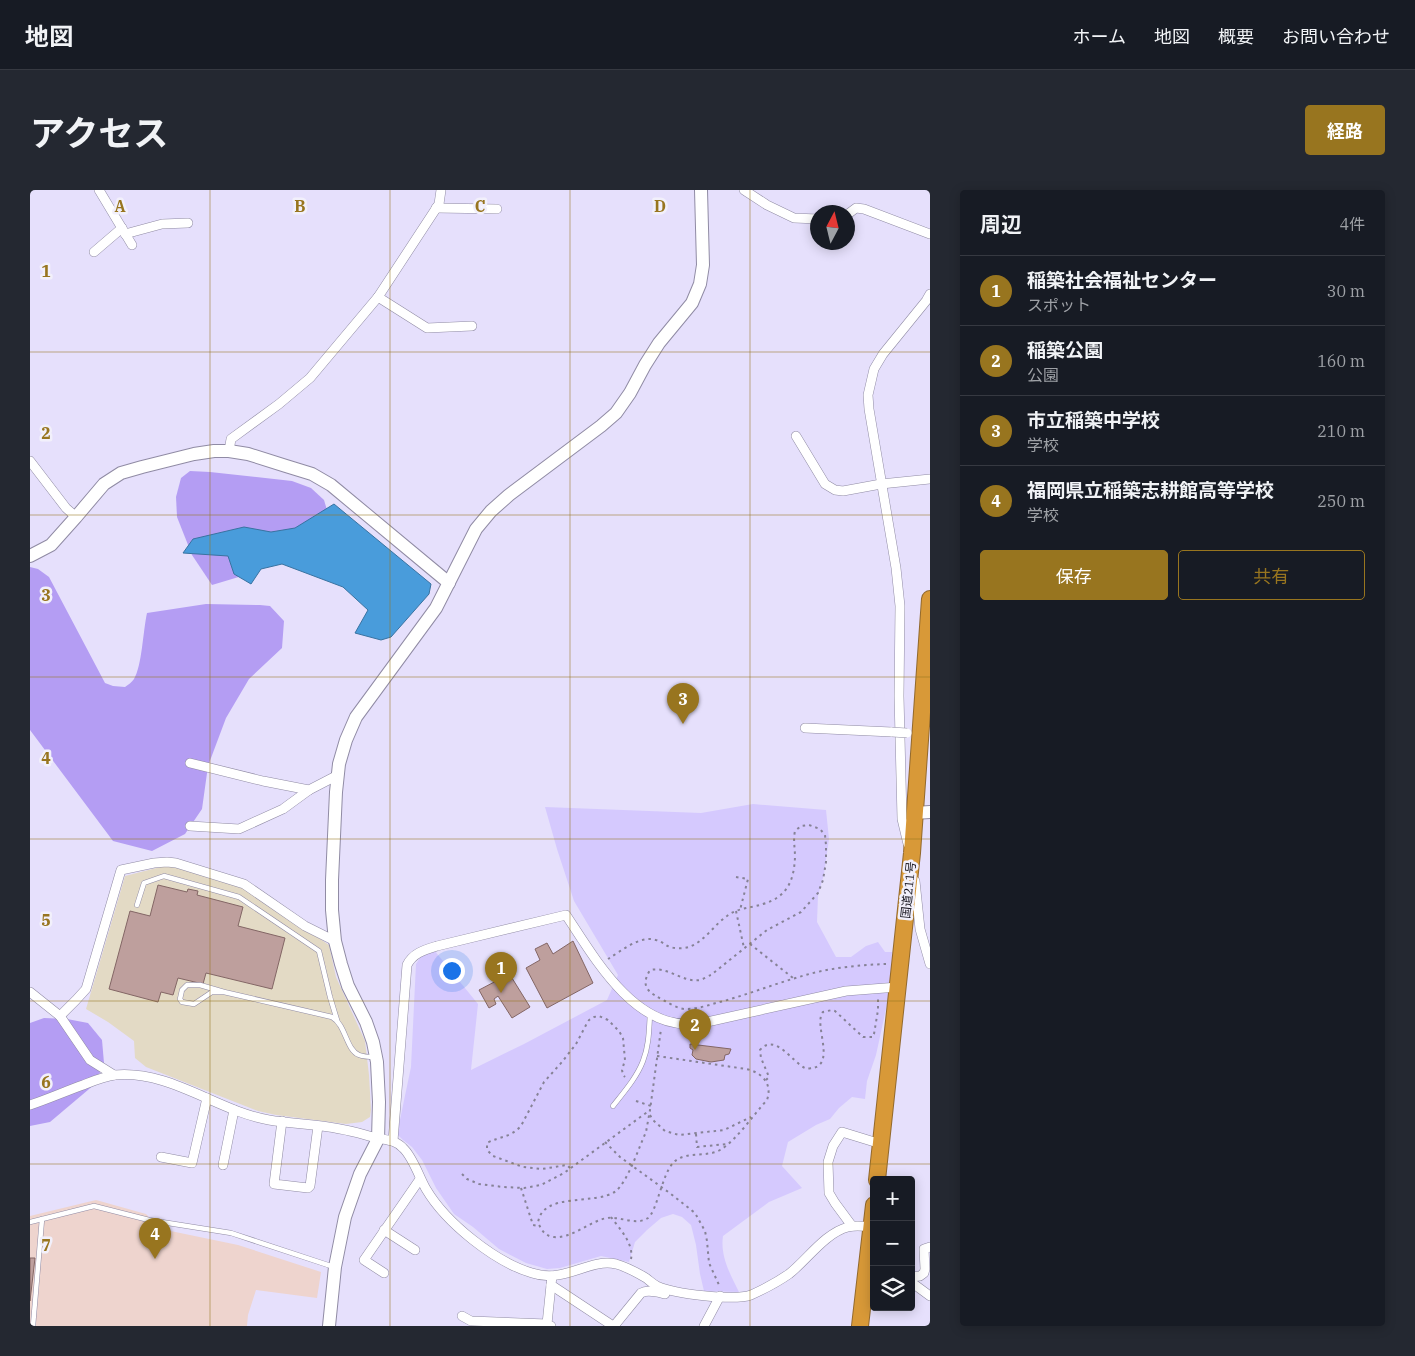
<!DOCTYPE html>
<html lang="ja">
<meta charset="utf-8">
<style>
body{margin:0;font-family:"IBM Plex Serif","Noto Sans JP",serif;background:#242831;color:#f1f3f6}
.controls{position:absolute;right:15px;bottom:15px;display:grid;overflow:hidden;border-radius:5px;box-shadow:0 2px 12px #0003}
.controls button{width:45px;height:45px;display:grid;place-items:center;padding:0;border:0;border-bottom:1px solid #363941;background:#171b24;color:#f1f3f6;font:25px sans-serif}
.compass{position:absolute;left:780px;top:15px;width:45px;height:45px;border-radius:50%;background:#171b24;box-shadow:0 2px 12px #0003;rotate:7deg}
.you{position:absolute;left:421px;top:780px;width:18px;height:18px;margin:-12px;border:4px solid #fff;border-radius:50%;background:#1a73e8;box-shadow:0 0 0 8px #1a73e833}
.badge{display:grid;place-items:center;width:32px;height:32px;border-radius:50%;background:#98751f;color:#fff;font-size:16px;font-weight:700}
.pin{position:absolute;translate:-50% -41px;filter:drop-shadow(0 1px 2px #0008)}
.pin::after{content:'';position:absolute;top:26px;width:18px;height:15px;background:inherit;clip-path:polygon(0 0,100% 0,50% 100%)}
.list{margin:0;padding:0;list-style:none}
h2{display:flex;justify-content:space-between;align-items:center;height:65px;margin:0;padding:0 20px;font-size:21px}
h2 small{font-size:16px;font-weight:400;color:#9ea1a6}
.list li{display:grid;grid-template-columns:32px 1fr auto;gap:15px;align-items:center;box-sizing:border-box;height:70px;padding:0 20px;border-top:1px solid #363941}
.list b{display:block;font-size:19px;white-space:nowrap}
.list p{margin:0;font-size:16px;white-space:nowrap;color:#9ea1a6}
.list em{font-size:16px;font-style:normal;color:#9ea1a6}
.actions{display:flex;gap:10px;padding:15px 20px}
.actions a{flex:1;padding:11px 0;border:1px solid #98751f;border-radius:5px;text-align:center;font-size:18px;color:#98751f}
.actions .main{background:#98751f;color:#fff}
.icon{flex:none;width:28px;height:28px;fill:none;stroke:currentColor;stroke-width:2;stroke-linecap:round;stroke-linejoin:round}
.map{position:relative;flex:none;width:900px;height:1136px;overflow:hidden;border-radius:5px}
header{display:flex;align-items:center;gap:30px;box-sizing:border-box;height:70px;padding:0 25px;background:#171b24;border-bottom:1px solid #363941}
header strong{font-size:24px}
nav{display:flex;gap:28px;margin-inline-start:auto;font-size:18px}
.intro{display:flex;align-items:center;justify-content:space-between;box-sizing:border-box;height:120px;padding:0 30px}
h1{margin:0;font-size:35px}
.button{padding:12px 22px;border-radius:5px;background:#98751f;color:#fff;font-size:18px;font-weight:700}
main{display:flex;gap:30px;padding:0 30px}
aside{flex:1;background:#171b24;border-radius:5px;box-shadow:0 2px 12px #0003}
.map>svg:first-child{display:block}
.education{fill:#eed4ce}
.medical{fill:#e3dac5}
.green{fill:#d5c9fe}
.forest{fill:#b49df3}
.water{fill:#499cdb;stroke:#3973a1}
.building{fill:#be9f9d;stroke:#836665}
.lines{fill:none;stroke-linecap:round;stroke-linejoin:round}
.lane-casing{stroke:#908ba4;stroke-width:5.5}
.street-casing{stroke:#908ba4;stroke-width:10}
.secondary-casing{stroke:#908ba4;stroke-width:14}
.highway-casing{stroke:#936a2e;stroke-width:18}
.path{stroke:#868296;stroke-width:2;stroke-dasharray:2.5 4;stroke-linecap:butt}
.lane{stroke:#fff;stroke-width:4.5}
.street{stroke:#fff;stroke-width:9}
.secondary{stroke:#fff;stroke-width:12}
.highway{stroke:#d89938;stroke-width:16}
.street-bridge-casing{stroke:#908ba4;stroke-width:10;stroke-linecap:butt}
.street-bridge{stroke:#fff;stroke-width:9}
.grid{fill:none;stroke:#98751f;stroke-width:1;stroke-opacity:0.55}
.labels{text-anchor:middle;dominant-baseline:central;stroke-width:5;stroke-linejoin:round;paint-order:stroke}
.street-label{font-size:12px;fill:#14121b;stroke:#f2f0fb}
.grid-label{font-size:16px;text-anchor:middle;font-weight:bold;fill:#98751f;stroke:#f2f0fb;stroke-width:5;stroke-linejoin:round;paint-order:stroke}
</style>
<header>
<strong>地図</strong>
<nav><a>ホーム</a><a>地図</a><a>概要</a><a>お問い合わせ</a></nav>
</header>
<div class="intro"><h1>アクセス</h1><a class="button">経路</a></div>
<main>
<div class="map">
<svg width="900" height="1136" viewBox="0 0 900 1136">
<rect width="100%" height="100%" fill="#e6e0fc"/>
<polygon class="education" points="66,1010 116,1024 131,1039 208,1055 291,1082 287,1108 226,1100 218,1125 217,1136 0,1136 0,1026"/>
<polygon class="medical" points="138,675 214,697 299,755 306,787 335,851 339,885 341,920 340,927 332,932 316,934 246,925 228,921 116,877 105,868 104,851 78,832 56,819 95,686"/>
<path class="green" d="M 723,614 L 796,620 L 799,649 L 794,684 L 788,706 L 787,732 L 806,767 L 821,767 L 836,756 L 848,752 L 855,762 L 862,762 L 861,796 L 846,865 L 837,891 L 835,909 L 822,907 L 809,918 L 800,929 L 786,935 L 758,952 L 752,976 L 772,998 L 739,1012 L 693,1046 C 690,1066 700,1084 709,1102 L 674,1101 L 670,1084 L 666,1055 L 661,1035 L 652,1027 L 643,1024 L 631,1028 L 617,1040 L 605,1052 L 599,1072 L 571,1066 L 530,1078 L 517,1079 L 496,1073 L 469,1059 L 443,1037 L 424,1024 L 406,998 L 392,970 L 382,957 L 373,950 L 367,944 L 381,877 L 386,774 L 391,766 L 404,760 L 448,814 L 441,880 L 494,854 L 577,810 L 588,785 L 544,711 L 527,659 L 515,617 L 671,623 Z"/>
<g class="forest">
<polygon points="160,281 180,282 262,291 281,298 294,310 300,330 212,386 182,395 162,365 147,327 146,307 151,288"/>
<path d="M 0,377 L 8,379 L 19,387 L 75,493 L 83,496 L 95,497 C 98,495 102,492 104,489 C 112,476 113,441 117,423 L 176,414 L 230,415 L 240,416 L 254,431 L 252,458 L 219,489 L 196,528 L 178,576 L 172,619 L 155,644 L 122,661 L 83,651 L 0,540 Z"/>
<polygon points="14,828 37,829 58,833 72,850 74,873 65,894 20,932 0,936 0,833"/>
</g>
<polygon class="water" points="304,314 401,394 399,404 361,447 351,450 325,443 338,420 313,397 252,374 231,379 221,394 204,384 198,366 153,363 163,349 214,337 241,342 265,338"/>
<g class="building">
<polygon points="128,695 157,702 158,699 168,701 167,705 213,717 208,736 255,748 242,799 176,783 173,794 148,788 143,805 131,802 128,812 79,799 100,721 120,726"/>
<polygon points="543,751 563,793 517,818 496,778 510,770 505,759 517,753 523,764"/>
<polygon points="477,780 500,817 482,828 468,806 464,809 466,814 459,818 449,800 470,789 467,785"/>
<polygon points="660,854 701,859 699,864 695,865 694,870 681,872 666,869 662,865 663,860 660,858"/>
<polygon points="0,1068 5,1068 0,1111"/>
</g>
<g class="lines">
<defs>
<g id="lane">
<polyline points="107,715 114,693 134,686 209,707 289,761 300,807 307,830"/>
<path d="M 194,802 L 170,795 L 157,795 L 152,800 L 150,809 L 152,812 L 164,814 L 182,802 L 194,802 L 302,827 C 316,835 316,860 329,865 C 334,867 340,867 345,867"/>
<path d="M 583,916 C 594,902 607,887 613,871 C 619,856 619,840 620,824"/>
<polyline points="0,1032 64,1016 119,1030 201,1043 304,1077"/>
<polyline points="3,1136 12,1029"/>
</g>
<g id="street">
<polyline points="69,0 102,55"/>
<polyline points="714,0 737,15 764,28 788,29"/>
<polyline points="406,18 467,19"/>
<polyline points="818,24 826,18 834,19 900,44"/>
<polyline points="95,44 132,34 158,33"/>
<polyline points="64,62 92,38"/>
<polyline points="348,107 397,138 442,136"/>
<polyline points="766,246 795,294 805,300 813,301 851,294 900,289"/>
<polyline points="199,261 201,249 249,214 280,188 348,107 409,14 411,0"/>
<polyline points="0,271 36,318 46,327"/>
<polyline points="775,538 862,542"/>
<polyline points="160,573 233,591 279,600 308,585"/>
<polyline points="160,636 209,639 253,619 279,600"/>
<polyline points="878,654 872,629 869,506 870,416 866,378 839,219 838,205 844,179 853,164 896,111 900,104"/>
<polyline points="885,691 890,739 900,774"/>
<polyline points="0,802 30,826 60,870 84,885"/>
<polyline points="30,826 46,810 56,799 91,680 124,673 137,672 146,673 214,694 275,736 305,751"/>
<path d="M 0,915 C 18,909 36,901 53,895 C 63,891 75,886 85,885 C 141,880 187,921 239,930 C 263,934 287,934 310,939 C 323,941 335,945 347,948 C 356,950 366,950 373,958 C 383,967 389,987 396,999 C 416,1033 465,1072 502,1083 C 535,1094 558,1068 586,1074 C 597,1077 606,1082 616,1088 C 620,1091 623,1094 627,1096 C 644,1104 704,1111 721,1105 C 732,1100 749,1091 759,1084 C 777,1070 795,1043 818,1037 C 825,1035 834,1036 841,1037"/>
<polyline points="252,931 244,994 278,998 280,996 288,936"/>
<path d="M 363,951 L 377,775 C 383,763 394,760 407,756 L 536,725 C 564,767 603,837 661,834 C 667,834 672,833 677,832 L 816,801 L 868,797"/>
<polyline points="131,967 162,973 177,908"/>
<polyline points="193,975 204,920"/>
<polyline points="822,1036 805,1013 799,1003 798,972 803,956 812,942 851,954"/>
<polyline points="354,1040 385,1060"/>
<polyline points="354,1083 334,1070 390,989"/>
<polyline points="522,1086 521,1095 583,1136"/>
<polyline points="881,1087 890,1086 894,1083 895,1079 894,1059 900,1057"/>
<polyline points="881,1092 900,1106"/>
<polyline points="521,1095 517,1134 521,1136"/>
<polyline points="432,1126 441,1131 517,1134"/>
<path d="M 584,1136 L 611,1103 C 618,1099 627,1102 635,1104"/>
<polyline points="674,1136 690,1106"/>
</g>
<g id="secondary">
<polyline points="0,366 21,355 46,327 74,294 91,283 112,277 164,264 184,261 199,261 218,264 256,276 282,284 301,295 419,393"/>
<polyline points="885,623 900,622"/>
<polyline points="299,1136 305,1077 315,1027 330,984 348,949 349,912 347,872 343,852 336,832 318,796 311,774 305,751 302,720 302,690 306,602 309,574 316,550 326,527 406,418 446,339 461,321 479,305 571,236 586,223 600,203 615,175 629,153 662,113 670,94 673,75 671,0"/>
</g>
<g id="highway">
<polyline points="847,990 882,663 900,409"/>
<polyline points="830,1136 844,1015"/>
</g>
</defs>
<use href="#lane" class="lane-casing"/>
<use href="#street" class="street-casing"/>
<use href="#secondary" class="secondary-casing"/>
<use href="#highway" class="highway-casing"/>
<g class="path">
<polyline points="706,687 718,689 710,720"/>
<polyline points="706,721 714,758"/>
<polyline points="720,754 763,788"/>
<path d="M 578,769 C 591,761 610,745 626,750 C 630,751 633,753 636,755 C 642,759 652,759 659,757 C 674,752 684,735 697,726 C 707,718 721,718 733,714 C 757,707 764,691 765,667 C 765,658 763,650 765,641 L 771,636 L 779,635 L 790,639 L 795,645 L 796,655 L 796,672 L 793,690 L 788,703 L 771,722 L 737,740 L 681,785 C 678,786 674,789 670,790 C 653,793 638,776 620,780 C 609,798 620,803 635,811 C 641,814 648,819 656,819 C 666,819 676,816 686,813 C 714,806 741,795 769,787 C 797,778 828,775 856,774"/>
<path d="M 627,866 L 716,879 C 731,882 743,893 737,910 C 724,924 706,951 690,960 C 676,968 655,960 643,973 C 632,985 627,1021 618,1028 C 606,1036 590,1026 577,1028 C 560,1031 541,1049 524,1047 C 514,1046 512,1040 508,1033 C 512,1001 566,1016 586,1001 C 598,991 609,957 616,942 L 620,920 L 631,839"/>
<path d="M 736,890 L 739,887 L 731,868 L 730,860 C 745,842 763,873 775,878 C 776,879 781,878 783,878 C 806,873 783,834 793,822 L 802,820 L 805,821 L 833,847 L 843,847 L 844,844 L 848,820 L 848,808"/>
<polyline points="606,911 621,916"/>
<polyline points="620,925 623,930 635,941 649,945 694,940 721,927"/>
<polyline points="666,944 667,957 697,954"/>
<polyline points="575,952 590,967 641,1004 665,1023 675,1041 677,1051 679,1073 689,1095"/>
<path d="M 540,978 L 537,975 L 512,979 L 493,977 L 463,966 L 457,960 L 457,953 C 470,946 480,948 491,936 L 514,892 L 532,872 L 546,854 L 556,835 L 559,830 L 564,827 L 569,826 L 578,830 L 589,841 L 593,848 L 595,870 L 592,880 L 593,885 L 595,887"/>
<polyline points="432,984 437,989 449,994 473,997 494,998 511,995 534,983 620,920"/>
<polyline points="491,998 503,1035 509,1036"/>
<path d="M 581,1027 C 590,1039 604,1054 601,1069"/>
</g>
<use href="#lane" class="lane"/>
<use href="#street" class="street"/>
<use href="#secondary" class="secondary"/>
<use href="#highway" class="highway"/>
<defs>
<polyline id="street-bridge" points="862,542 877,543"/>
</defs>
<use href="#street-bridge" class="street-bridge-casing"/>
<use href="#street-bridge" class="street-bridge"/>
</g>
<path class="grid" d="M 180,0 L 180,1136M 360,0 L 360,1136M 540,0 L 540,1136M 720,0 L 720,1136M 0,162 L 900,162M 0,325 L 900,325M 0,487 L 900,487M 0,649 L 900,649M 0,811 L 900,811M 0,974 L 900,974"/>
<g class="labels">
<g class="street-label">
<text transform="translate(878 700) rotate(-84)">国道211号</text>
</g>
</g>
<g class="grid-label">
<text x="90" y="22">A</text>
<text x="270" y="22">B</text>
<text x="450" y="22">C</text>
<text x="630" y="22">D</text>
<text x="16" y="87">1</text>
<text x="16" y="249">2</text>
<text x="16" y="411">3</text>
<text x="16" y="574">4</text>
<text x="16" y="736">5</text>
<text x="16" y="898">6</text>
<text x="16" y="1061">7</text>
</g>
</svg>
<div class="controls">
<button>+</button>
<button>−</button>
<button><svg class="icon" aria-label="layers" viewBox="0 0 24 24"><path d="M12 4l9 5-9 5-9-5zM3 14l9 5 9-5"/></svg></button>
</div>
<svg class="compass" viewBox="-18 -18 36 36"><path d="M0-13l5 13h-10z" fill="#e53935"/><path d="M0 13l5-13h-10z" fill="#9ea1a6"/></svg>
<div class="you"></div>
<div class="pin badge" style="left:471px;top:803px">1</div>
<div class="pin badge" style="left:665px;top:860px">2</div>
<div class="pin badge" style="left:653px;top:534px">3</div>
<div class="pin badge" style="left:125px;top:1069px">4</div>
</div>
<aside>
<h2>周辺<small>4件</small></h2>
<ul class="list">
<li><span class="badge">1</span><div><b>稲築社会福祉センター</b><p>スポット</p></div><em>30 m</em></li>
<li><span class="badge">2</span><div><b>稲築公園</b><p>公園</p></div><em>160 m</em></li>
<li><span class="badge">3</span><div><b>市立稲築中学校</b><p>学校</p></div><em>210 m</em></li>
<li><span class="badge">4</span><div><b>福岡県立稲築志耕館高等学校</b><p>学校</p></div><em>250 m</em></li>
</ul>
<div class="actions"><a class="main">保存</a><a>共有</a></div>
</aside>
</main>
